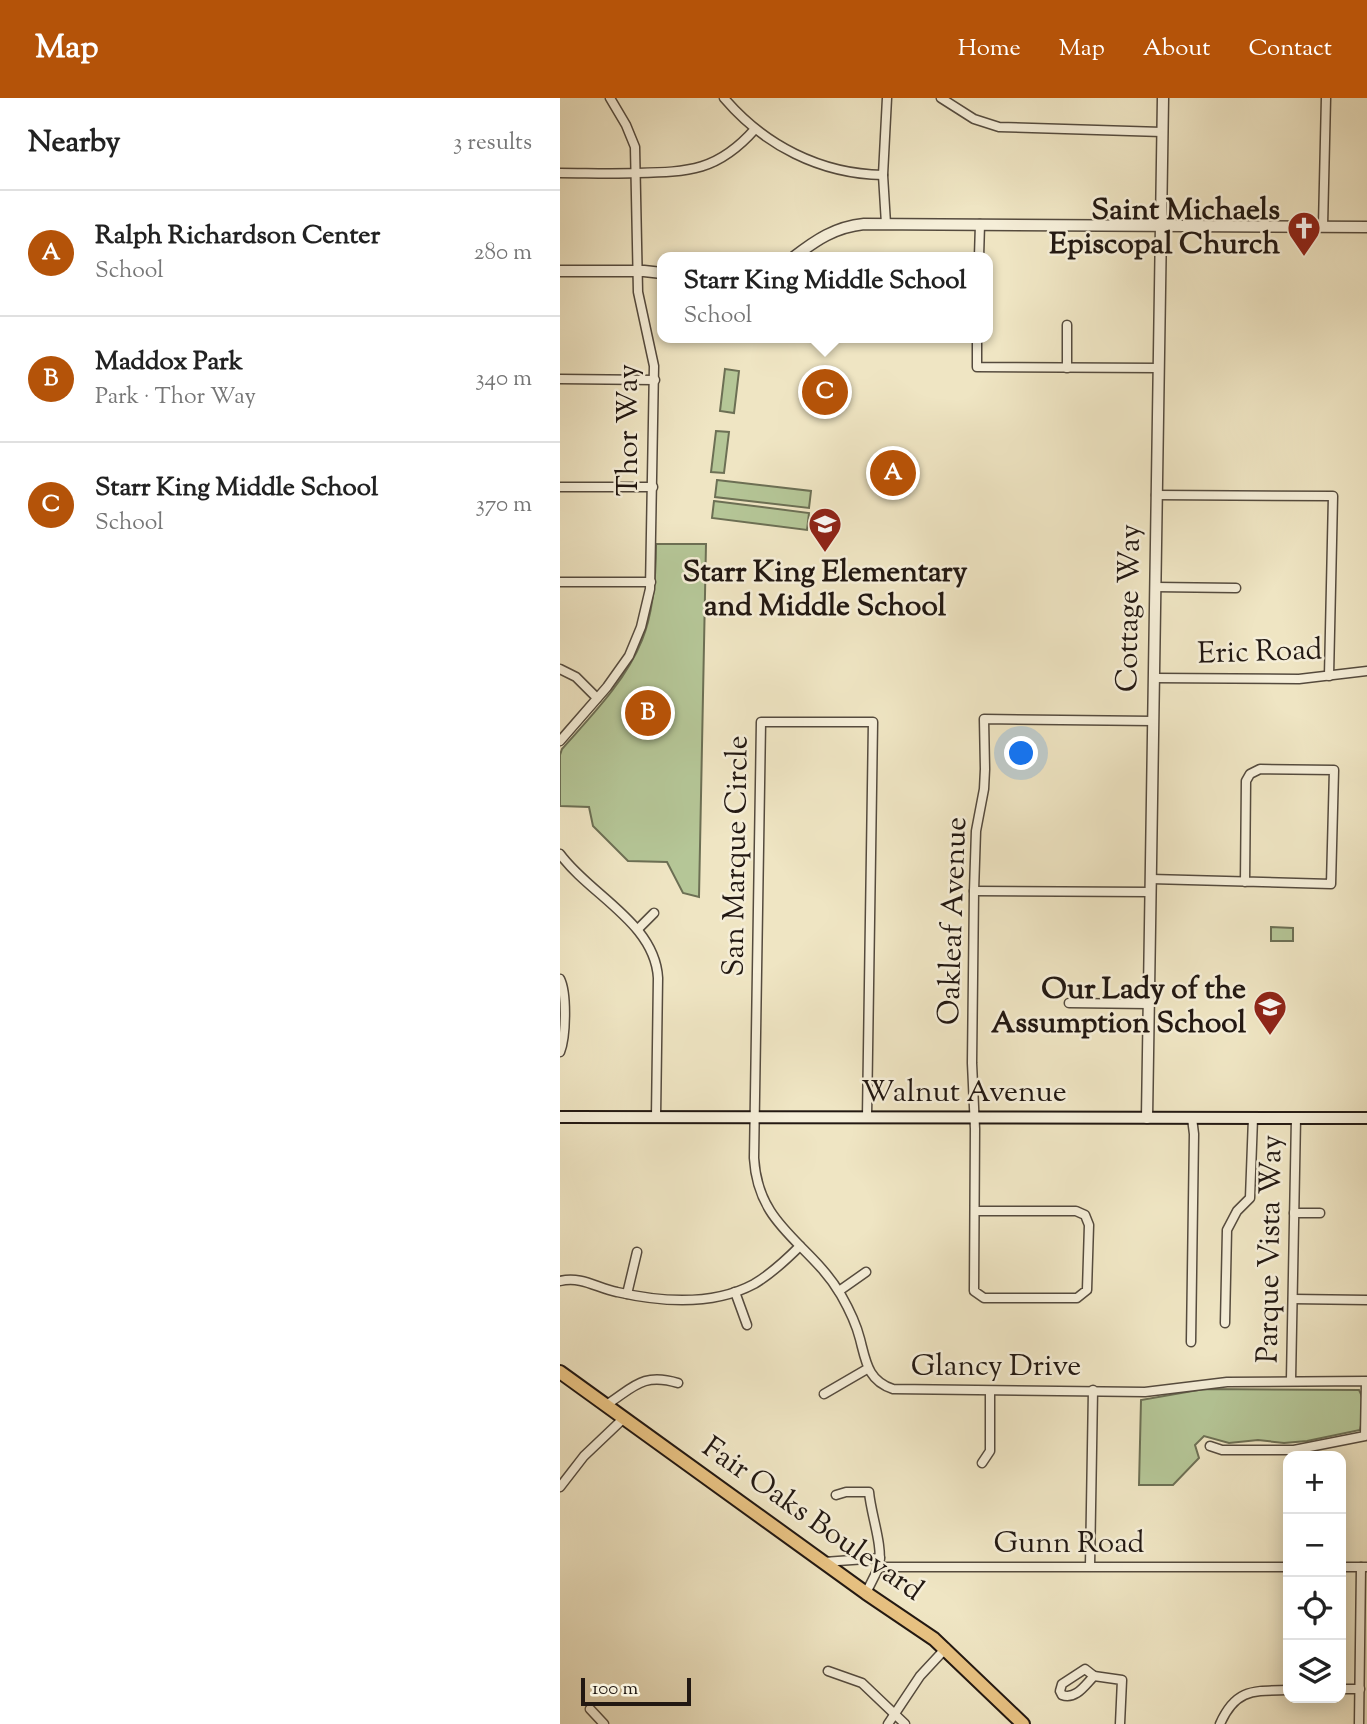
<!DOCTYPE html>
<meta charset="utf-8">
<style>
body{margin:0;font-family:"Sorts Mill Goudy",serif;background:#f6f6f6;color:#222}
.controls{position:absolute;right:21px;bottom:21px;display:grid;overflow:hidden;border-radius:14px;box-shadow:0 4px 18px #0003}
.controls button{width:63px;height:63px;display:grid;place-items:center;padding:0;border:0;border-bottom:2px solid #e0e0e0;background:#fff;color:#222;font:35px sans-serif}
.scale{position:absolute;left:21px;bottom:18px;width:110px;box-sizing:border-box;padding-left:7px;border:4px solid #221812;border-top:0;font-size:19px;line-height:24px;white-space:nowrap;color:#221812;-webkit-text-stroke:5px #f5eed8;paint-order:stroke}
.you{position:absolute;left:462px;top:656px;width:24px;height:24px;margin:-18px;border:5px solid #fff;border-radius:50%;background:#1a73e8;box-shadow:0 0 0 10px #1a73e833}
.badge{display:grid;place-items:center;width:46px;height:46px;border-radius:50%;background:#b45309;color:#fff;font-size:23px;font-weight:700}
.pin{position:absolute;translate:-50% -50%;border:4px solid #fff;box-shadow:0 2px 7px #0006}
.popup{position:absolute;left:97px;top:154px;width:336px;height:91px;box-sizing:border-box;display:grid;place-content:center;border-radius:14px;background:#fff;filter:drop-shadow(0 2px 5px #0005);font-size:23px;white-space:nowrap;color:#767676}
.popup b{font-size:26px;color:#222}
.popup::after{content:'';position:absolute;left:50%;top:100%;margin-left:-14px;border:14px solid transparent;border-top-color:#fff}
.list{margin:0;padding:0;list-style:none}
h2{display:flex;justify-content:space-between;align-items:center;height:91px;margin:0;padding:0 28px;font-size:30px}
h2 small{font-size:23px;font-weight:400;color:#767676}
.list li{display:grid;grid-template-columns:46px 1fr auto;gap:21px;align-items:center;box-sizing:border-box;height:126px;padding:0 28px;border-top:2px solid #e0e0e0}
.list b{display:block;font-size:26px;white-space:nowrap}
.list p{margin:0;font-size:23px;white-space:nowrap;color:#767676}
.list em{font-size:23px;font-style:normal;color:#767676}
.icon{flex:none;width:38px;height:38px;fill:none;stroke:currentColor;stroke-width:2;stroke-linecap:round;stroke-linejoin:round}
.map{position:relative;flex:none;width:807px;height:1626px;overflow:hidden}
header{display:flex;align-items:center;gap:42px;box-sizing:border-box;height:98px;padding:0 35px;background:#b45309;color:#fff}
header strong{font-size:33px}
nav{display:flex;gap:38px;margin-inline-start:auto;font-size:24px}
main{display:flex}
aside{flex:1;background:#fff}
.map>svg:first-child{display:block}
.green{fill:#b5c697;stroke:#6c6f54;stroke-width:2}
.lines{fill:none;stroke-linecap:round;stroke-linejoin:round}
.minor-casing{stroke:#554b3e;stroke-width:11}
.tertiary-casing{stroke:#554b3e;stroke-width:13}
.secondary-casing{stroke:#221812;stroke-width:14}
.primary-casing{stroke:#221812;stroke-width:16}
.minor{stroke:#f5eed8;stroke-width:8}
.tertiary{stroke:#f5eed8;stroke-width:10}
.secondary{stroke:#f5eed8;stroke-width:10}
.primary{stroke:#e8c282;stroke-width:12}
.labels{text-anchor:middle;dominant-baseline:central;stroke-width:5;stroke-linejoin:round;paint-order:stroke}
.poi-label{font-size:30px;font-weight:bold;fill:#221812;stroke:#f5eed8;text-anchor:end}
.street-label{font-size:30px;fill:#221812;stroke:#f5eed8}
</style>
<header>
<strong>Map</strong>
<nav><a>Home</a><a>Map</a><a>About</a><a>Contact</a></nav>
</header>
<main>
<aside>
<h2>Nearby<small>3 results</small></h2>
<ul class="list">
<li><span class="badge">A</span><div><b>Ralph Richardson Center</b><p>School</p></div><em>280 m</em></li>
<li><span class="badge">B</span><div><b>Maddox Park</b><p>Park · Thor Way</p></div><em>340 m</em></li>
<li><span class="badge">C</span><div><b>Starr King Middle School</b><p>School</p></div><em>370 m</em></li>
</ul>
</aside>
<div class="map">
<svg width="807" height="1626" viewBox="0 0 807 1626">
<rect width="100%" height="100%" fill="#efe5c3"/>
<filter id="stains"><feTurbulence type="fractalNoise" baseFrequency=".00286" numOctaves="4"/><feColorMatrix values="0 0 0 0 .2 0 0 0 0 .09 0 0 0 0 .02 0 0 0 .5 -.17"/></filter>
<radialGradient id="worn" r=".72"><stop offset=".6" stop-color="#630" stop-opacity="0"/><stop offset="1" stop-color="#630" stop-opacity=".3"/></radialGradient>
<g class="green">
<polygon points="165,271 179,273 174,315 160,313"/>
<polygon points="156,333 169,334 164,375 151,374"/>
<polygon points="157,382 251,393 249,410 155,399"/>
<polygon points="154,403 249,415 247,432 152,420"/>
<path d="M 96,446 L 146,446 L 139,799 L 123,795 L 107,764 L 68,763 L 33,728 L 29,709 L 0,708 L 0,657 L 2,651 C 31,618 65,584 82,542 C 94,513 96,478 96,446 Z"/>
<polygon points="711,829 733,830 733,843 711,843"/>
<path d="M 644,1291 L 799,1292 C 806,1304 803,1319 800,1332 L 747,1343 L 724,1345 L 698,1342 L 669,1345 L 644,1338 L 635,1347 L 639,1360 L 613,1387 L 579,1387 L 581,1302 Z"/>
</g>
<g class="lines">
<defs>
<g id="minor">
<path d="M 164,0 C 204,47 260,76 323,77"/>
<polyline points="381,0 414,21 439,29 602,34"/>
<path d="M 0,75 C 26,75 51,76 77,75 C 129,74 158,73 195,31"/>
<polyline points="326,126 323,77 327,0"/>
<polyline points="763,128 766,0"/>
<polyline points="419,159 420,126"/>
<polyline points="417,240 417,269 598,270"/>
<polyline points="507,270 507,227"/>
<polyline points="0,281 95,282"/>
<polyline points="0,389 93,389"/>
<polyline points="596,397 773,398 769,578"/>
<polyline points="0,484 91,484"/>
<polyline points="595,489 676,490"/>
<polyline points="0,571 16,579 37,600"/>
<polyline points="594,580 739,581 807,573"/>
<polyline points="0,643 47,589 69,558 81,529 90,491 94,268 78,194 75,49 66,27 50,0"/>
<path d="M 0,756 C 30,797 95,825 98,880 L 96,1019"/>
<polyline points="591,781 771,786 774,672 700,671 690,676 686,683 685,784"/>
<polyline points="414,793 590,794"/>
<polyline points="78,831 94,815"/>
<path d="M 0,881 C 7,895 6,939 0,954"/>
<polyline points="509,905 589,906"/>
<path d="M 307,1019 L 313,624 L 201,624 L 194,1060 C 198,1130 250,1144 281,1197 C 289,1211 296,1225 300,1241 C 306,1264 308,1283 333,1291 L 585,1294 L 667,1284 L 806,1283 L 805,1338 L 734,1352 L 662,1352 L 650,1348"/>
<polyline points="415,1113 516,1113 525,1117 529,1127 527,1192 517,1200 424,1200 414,1193 415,1031 412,965 414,793 416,733 424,691 425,671 424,621 593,623"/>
<polyline points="734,1115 760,1115"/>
<path d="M 0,1183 C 22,1178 37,1190 57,1194 C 101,1204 153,1208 194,1186 C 211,1176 226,1162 240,1148"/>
<polyline points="279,1193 306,1174"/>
<polyline points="175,1194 187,1227"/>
<polyline points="67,1196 77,1154"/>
<polyline points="733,1201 807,1202"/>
<polyline points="665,1225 667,1132 677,1113 690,1100 693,1020"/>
<polyline points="631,1244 634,1036 632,1020"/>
<polyline points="731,1282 736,1020"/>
<polyline points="264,1296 307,1271"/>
<path d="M 46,1307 C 73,1290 82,1274 118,1285"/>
<polyline points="422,1365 430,1353 430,1293"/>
<polyline points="0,1389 24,1358 64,1320"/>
<path d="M 276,1397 L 286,1394 L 309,1394 C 311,1417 323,1447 319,1469"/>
<polyline points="264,1464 320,1460"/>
<polyline points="530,1468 533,1292"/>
<polyline points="781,1469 807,1469"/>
<polyline points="306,1495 319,1469 728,1469"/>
<path d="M 525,1571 L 534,1578 C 525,1587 516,1602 502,1597 L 500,1593 L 502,1586 Z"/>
<polyline points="268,1573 302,1585 345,1626"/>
<polyline points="534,1578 562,1582 560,1626"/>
<polyline points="781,1591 800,1591"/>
<polyline points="30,1611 44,1626"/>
<polyline points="328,1626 360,1578 386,1550"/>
<path d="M 660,1626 C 676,1590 694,1593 728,1592"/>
<polyline points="799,1626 801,1469"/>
</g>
<g id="tertiary">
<path d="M 234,159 C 256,142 275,129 304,126 L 807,129"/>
<polyline points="0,173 84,173 102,175"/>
<polyline points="587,1020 603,0"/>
</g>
<polyline id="secondary" points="0,1019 807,1020"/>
<polyline id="primary" points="0,1274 306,1495 374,1541 463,1626"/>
</defs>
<use href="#minor" class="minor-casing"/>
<use href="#tertiary" class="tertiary-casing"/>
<use href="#secondary" class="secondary-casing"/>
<use href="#primary" class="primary-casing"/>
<use href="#minor" class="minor"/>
<use href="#tertiary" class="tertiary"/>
<use href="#secondary" class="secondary"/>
<use href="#primary" class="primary"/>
</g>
<defs>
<symbol id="church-pin" viewBox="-11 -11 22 30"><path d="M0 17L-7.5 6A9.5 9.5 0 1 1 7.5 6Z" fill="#8f2418" stroke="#f5eed8"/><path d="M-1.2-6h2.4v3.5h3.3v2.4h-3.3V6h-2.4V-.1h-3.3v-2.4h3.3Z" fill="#fff"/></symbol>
<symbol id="school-pin" viewBox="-11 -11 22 30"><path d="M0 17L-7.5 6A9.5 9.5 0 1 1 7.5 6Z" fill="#8f2418" stroke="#f5eed8"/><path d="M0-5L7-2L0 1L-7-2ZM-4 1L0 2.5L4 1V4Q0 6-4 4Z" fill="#fff"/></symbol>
</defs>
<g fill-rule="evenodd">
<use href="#church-pin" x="725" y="111" width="38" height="52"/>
<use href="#school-pin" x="246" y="407" width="38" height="52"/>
<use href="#school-pin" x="691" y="890" width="38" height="52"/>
</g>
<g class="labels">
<g class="poi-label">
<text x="720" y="113">Saint Michaels<tspan x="720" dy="34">Episcopal Church</tspan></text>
<text x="265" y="475" text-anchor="middle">Starr King Elementary<tspan x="265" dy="34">and Middle School</tspan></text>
<text x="686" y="892">Our Lady of the<tspan x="686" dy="34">Assumption School</tspan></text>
</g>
<g class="street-label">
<text transform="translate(69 332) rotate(-90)">Thor Way</text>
<text transform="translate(570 510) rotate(-89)">Cottage Way</text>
<text transform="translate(700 555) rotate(-2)">Eric Road</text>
<text transform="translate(177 758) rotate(-89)">San Marque Circle</text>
<text transform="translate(394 823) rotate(-88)">Oakleaf Avenue</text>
<text x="404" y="995">Walnut Avenue</text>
<text transform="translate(711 1151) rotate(-89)">Parque Vista Way</text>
<text x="436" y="1269">Glancy Drive</text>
<text transform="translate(252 1422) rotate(35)">Fair Oaks Boulevard</text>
<text x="509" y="1446">Gunn Road</text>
</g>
</g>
<rect width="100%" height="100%" filter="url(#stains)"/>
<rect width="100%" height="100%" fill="url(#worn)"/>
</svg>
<div class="controls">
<button>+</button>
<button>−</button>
<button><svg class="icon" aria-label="locate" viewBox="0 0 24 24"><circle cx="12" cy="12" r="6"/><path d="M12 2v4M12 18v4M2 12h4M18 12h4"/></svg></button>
<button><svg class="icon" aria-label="layers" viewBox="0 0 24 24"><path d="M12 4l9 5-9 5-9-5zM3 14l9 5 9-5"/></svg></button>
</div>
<div class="scale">100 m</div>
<div class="you"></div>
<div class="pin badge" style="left:333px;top:375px">A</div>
<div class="pin badge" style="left:88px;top:615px">B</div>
<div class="pin badge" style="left:265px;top:294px">C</div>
<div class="popup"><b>Starr King Middle School</b>School</div>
</div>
</main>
